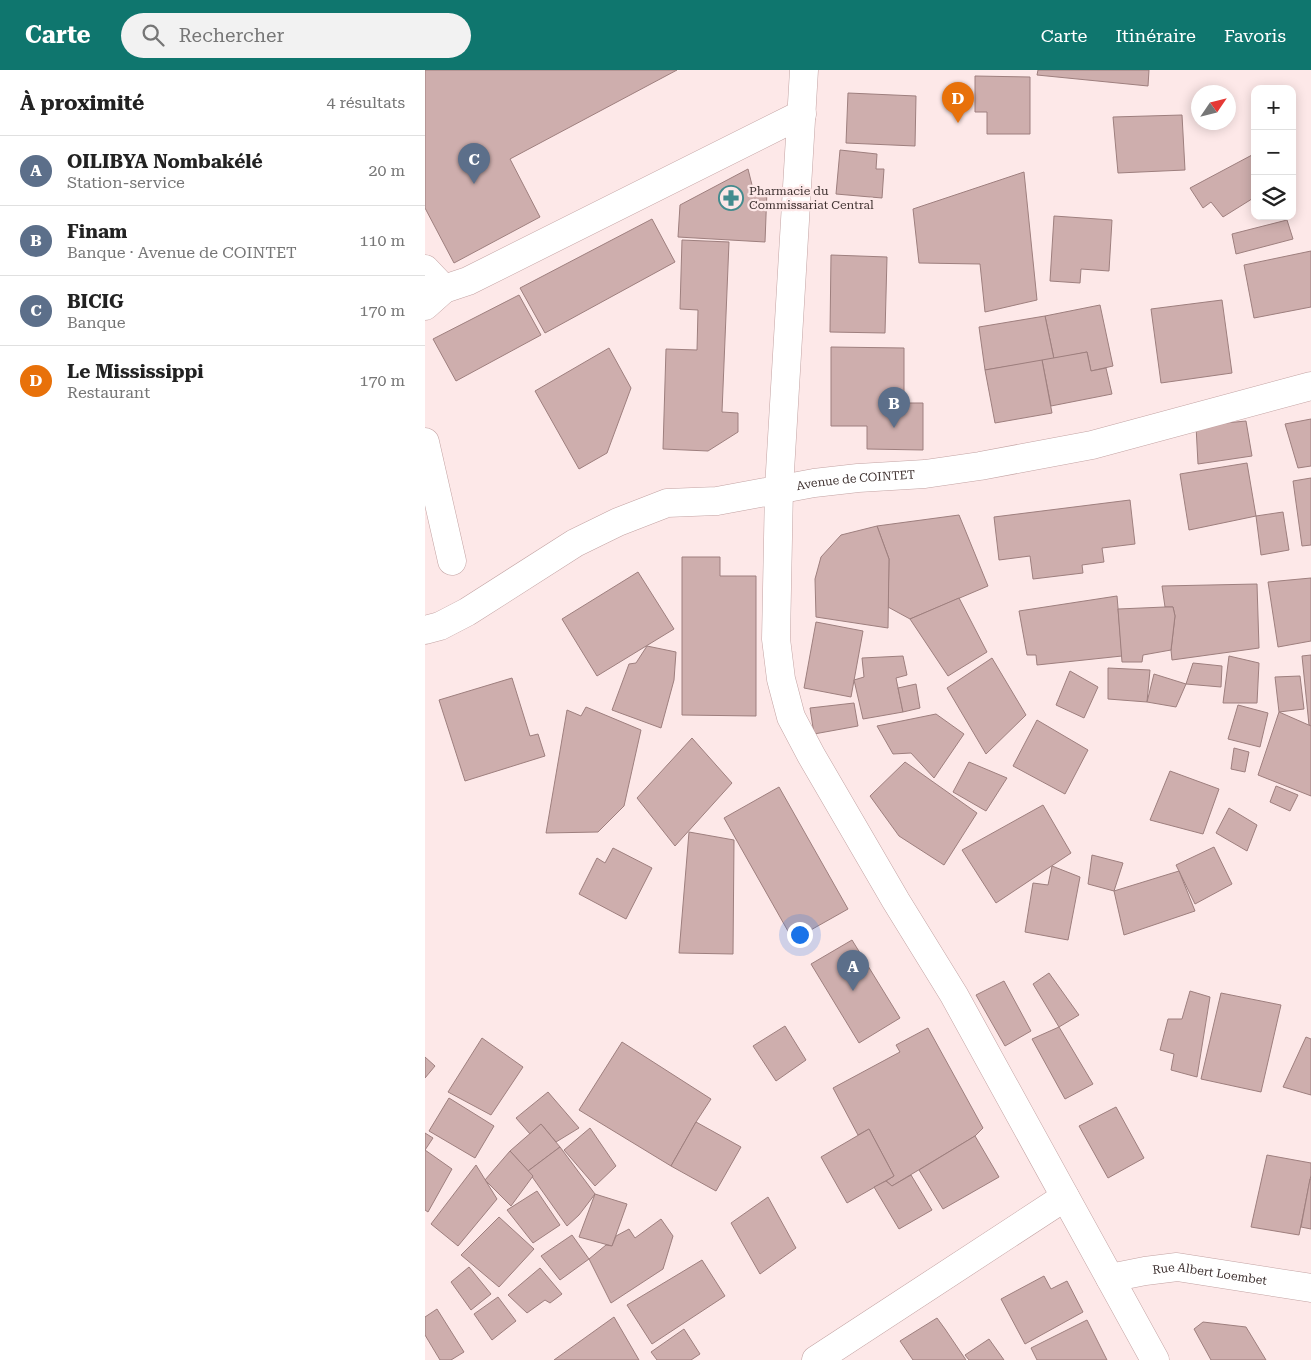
<!DOCTYPE html>
<html lang="fr">
<meta charset="utf-8">
<style>
body{margin:0;font-family:"Roboto Serif",serif;background:#f2f2f2;color:#222}
.controls{position:absolute;right:15px;top:15px;display:grid;overflow:hidden;border-radius:10px;box-shadow:0 2px 12px #0003}
.controls button{width:45px;height:45px;display:grid;place-items:center;padding:0;border:0;border-bottom:1px solid #e0e0e0;background:#fff;color:#222;font:25px sans-serif}
.compass{position:absolute;left:766px;top:15px;width:45px;height:45px;border-radius:50%;background:#fff;box-shadow:0 2px 12px #0003;rotate:55deg}
.you{position:absolute;left:374px;top:864px;width:18px;height:18px;margin:-12px;border:4px solid #fff;border-radius:50%;background:#1a73e8;box-shadow:0 0 0 8px #1a73e833}
.badge{display:grid;place-items:center;width:32px;height:32px;border-radius:50%;background:#0f766e;color:#fff;font-size:16px;font-weight:700}
.pin{position:absolute;translate:-50% -41px;filter:drop-shadow(0 1px 2px #0008)}
.pin::after{content:'';position:absolute;top:26px;width:18px;height:15px;background:inherit;clip-path:polygon(0 0,100% 0,50% 100%)}
.list{margin:0;padding:0;list-style:none}
h2{display:flex;justify-content:space-between;align-items:center;height:65px;margin:0;padding:0 20px;font-size:21px}
h2 small{font-size:16px;font-weight:400;color:#767676}
.list li{display:grid;grid-template-columns:32px 1fr auto;gap:15px;align-items:center;box-sizing:border-box;height:70px;padding:0 20px;border-top:1px solid #e0e0e0}
.list b{display:block;font-size:19px;white-space:nowrap}
.list p{margin:0;font-size:16px;white-space:nowrap;color:#767676}
.list em{font-size:16px;font-style:normal;color:#767676}
.icon{flex:none;width:28px;height:28px;fill:none;stroke:currentColor;stroke-width:2;stroke-linecap:round;stroke-linejoin:round}
.map{position:relative;flex:none;width:886px;height:1290px;overflow:hidden}
header{display:flex;align-items:center;gap:30px;box-sizing:border-box;height:70px;padding:0 25px;background:#0f766e;color:#fff}
header strong{font-size:24px}
nav{display:flex;gap:28px;margin-inline-start:auto;font-size:18px}
.search{width:350px;height:45px;background:#f2f2f2;display:flex;align-items:center;gap:12px;box-sizing:border-box;padding:0 18px;border-radius:28px;color:#767676;font-size:19px}
main{display:flex}
aside{flex:1;background:#fff}
.map>svg:first-child{display:block}
.building{fill:#ceaead;stroke:#9e7f7e}
.lines{fill:none;stroke-linecap:round;stroke-linejoin:round}
.minor-casing{stroke:#c3a3a3;stroke-width:29}
.major-casing{stroke:#c3a3a3;stroke-width:29}
.minor{stroke:#fff;stroke-width:28}
.major{stroke:#fff;stroke-width:28}
.labels{text-anchor:middle;dominant-baseline:central;stroke-width:4.5;stroke-linejoin:round;paint-order:stroke}
.poi-label{font-size:12px;fill:#403332;stroke:#fde8e8;text-anchor:start}
.street-label{font-size:12px;fill:#403332;stroke:#fde8e8}
</style>
<header>
<strong>Carte</strong>
<div class="search"><svg class="icon" aria-label="search" viewBox="0 0 24 24"><circle cx="10" cy="10" r="6"/><path d="M15 15l6 6"/></svg>Rechercher</div>
<nav><a>Carte</a><a>Itinéraire</a><a>Favoris</a></nav>
</header>
<main>
<aside>
<h2>À proximité<small>4 résultats</small></h2>
<ul class="list">
<li><span class="badge" style="background:#5c6f8a">A</span><div><b>OILIBYA Nombakélé</b><p>Station-service</p></div><em>20 m</em></li>
<li><span class="badge" style="background:#5c6f8a">B</span><div><b>Finam</b><p>Banque · Avenue de COINTET</p></div><em>110 m</em></li>
<li><span class="badge" style="background:#5c6f8a">C</span><div><b>BICIG</b><p>Banque</p></div><em>170 m</em></li>
<li><span class="badge" style="background:#e8710a">D</span><div><b>Le Mississippi</b><p>Restaurant</p></div><em>170 m</em></li>
</ul>
</aside>
<div class="map">
<svg width="886" height="1290" viewBox="0 0 886 1290">
<rect width="100%" height="100%" fill="#fde8e8"/>
<g class="building">
<polygon points="0,0 252,0 85,89 115,147 29,193 0,138"/>
<polygon points="613,0 724,0 723,16 612,5"/>
<polygon points="550,6 605,7 605,64 562,64 562,42 550,42"/>
<polygon points="423,23 491,26 490,76 421,73"/>
<polygon points="757,45 760,100 693,103 688,47"/>
<polygon points="415,80 452,84 451,99 459,99 457,128 411,124"/>
<polygon points="827,85 830,89 830,127 798,147 786,132 778,138 765,118"/>
<polygon points="323,99 328,119 342,120 340,172 253,167 255,135"/>
<polygon points="599,102 612,230 560,242 555,194 494,193 488,139"/>
<polygon points="629,146 687,150 684,201 656,199 655,213 625,211"/>
<polygon points="227,149 250,192 120,263 95,218"/>
<polygon points="862,150 868,169 811,184 807,164"/>
<polygon points="257,170 304,172 297,342 313,343 313,362 283,381 238,379 241,279 272,280 273,240 255,239"/>
<polygon points="886,181 886,237 829,248 819,195"/>
<polygon points="406,185 462,187 460,263 405,262"/>
<polygon points="94,225 116,265 31,311 8,269"/>
<polygon points="797,230 807,303 736,313 726,239"/>
<polygon points="675,235 688,296 666,301 662,282 629,289 620,246"/>
<polygon points="620,246 629,289 560,300 554,257"/>
<polygon points="406,277 479,278 479,333 498,333 498,380 442,379 442,356 406,356"/>
<polygon points="184,278 206,318 182,383 154,399 110,321"/>
<polygon points="662,282 666,301 681,298 687,324 626,336 617,290"/>
<polygon points="617,290 627,343 570,353 560,300"/>
<polygon points="886,349 886,396 873,398 860,354"/>
<polygon points="821,351 827,386 773,394 771,356"/>
<polygon points="822,393 831,446 764,460 755,404"/>
<polygon points="886,408 886,475 877,476 868,411"/>
<polygon points="705,430 710,474 677,478 679,492 657,495 658,503 608,509 605,486 574,490 569,447"/>
<polygon points="858,442 864,480 836,485 831,446"/>
<polygon points="534,445 563,516 485,549 463,537 464,489 452,456"/>
<polygon points="452,456 464,489 463,558 391,547 390,509 396,487 416,465"/>
<polygon points="257,487 295,487 295,506 331,506 331,646 257,645"/>
<polygon points="213,502 249,559 172,606 137,549"/>
<polygon points="886,508 886,571 853,577 843,512"/>
<polygon points="832,514 834,578 747,590 746,580 750,546 748,537 740,537 737,516"/>
<polygon points="692,526 697,586 612,595 611,585 602,585 594,541"/>
<polygon points="534,528 562,582 523,606 485,549"/>
<polygon points="740,537 748,537 750,546 746,580 718,585 717,592 697,592 693,539"/>
<polygon points="391,552 438,561 426,627 379,618"/>
<polygon points="222,576 251,582 249,610 236,658 187,640 204,594 211,593"/>
<polygon points="886,585 886,656 884,655 877,586"/>
<polygon points="478,586 482,605 471,608 478,642 438,649 429,610 439,607 437,588"/>
<polygon points="804,586 834,593 832,633 798,633"/>
<polygon points="567,588 601,645 561,684 522,618"/>
<polygon points="768,593 797,596 796,617 761,614"/>
<polygon points="683,598 725,600 722,632 683,629"/>
<polygon points="645,601 673,617 659,648 631,635"/>
<polygon points="729,604 761,614 751,637 722,632"/>
<polygon points="875,606 879,639 854,642 850,607"/>
<polygon points="87,608 105,666 113,664 120,686 40,711 14,630"/>
<polygon points="491,614 495,638 478,642 473,618"/>
<polygon points="429,633 433,656 389,664 385,638"/>
<polygon points="813,635 843,643 835,677 803,669"/>
<polygon points="161,637 216,660 199,736 173,762 121,763 142,640 156,646"/>
<polygon points="854,642 886,656 886,726 833,705"/>
<polygon points="511,644 539,664 509,708 486,683 468,684 452,656"/>
<polygon points="612,650 663,680 640,724 588,696"/>
<polygon points="267,668 307,713 250,776 212,728"/>
<polygon points="809,678 824,682 820,702 806,699"/>
<polygon points="480,692 552,743 519,795 474,766 445,726"/>
<polygon points="544,692 582,708 561,741 528,722"/>
<polygon points="745,701 794,719 778,764 725,750"/>
<polygon points="851,716 873,725 865,741 845,732"/>
<polygon points="354,717 423,839 368,870 299,748"/>
<polygon points="618,735 646,783 571,833 537,780"/>
<polygon points="804,738 832,755 822,781 791,763"/>
<polygon points="264,762 309,770 308,884 254,883"/>
<polygon points="789,777 807,814 770,834 751,795"/>
<polygon points="188,778 227,798 201,849 154,824 172,788 180,793"/>
<polygon points="667,785 698,793 689,821 663,814"/>
<polygon points="627,796 655,807 643,870 600,862 608,813 623,815"/>
<polygon points="754,801 770,841 699,865 689,821"/>
<polygon points="427,870 475,948 434,973 386,894"/>
<polygon points="624,903 654,945 634,957 608,914"/>
<polygon points="579,911 606,961 580,976 551,925"/>
<polygon points="765,921 785,927 772,1007 746,1000 749,984 735,980 743,949 757,949"/>
<polygon points="796,923 856,935 836,1022 776,1009"/>
<polygon points="360,956 381,990 351,1011 328,976"/>
<polygon points="634,957 668,1014 640,1029 607,969"/>
<polygon points="503,958 558,1058 550,1066 467,1116 461,1111 469,1106 444,1059 433,1065 408,1018 475,982 471,975"/>
<polygon points="881,967 886,969 886,1025 858,1017"/>
<polygon points="57,968 98,997 66,1045 23,1022"/>
<polygon points="197,972 286,1029 271,1052 246,1096 154,1040"/>
<polygon points="0,987 10,996 0,1008"/>
<polygon points="123,1022 154,1058 131,1072 116,1054 105,1064 91,1048"/>
<polygon points="24,1028 69,1056 50,1088 4,1061"/>
<polygon points="691,1037 719,1088 683,1108 654,1056"/>
<polygon points="271,1052 316,1077 291,1121 246,1096"/>
<polygon points="116,1054 135,1077 103,1101 85,1081"/>
<polygon points="165,1058 191,1096 170,1116 139,1080"/>
<polygon points="444,1059 469,1106 422,1133 396,1087"/>
<polygon points="0,1063 8,1068 0,1080"/>
<polygon points="550,1066 574,1107 518,1139 494,1100"/>
<polygon points="135,1077 170,1124 154,1145 142,1156 103,1101"/>
<polygon points="0,1080 27,1099 3,1142 0,1140"/>
<polygon points="85,1081 108,1106 86,1136 60,1110"/>
<polygon points="842,1085 886,1093 886,1105 874,1165 826,1157"/>
<polygon points="51,1095 72,1129 33,1176 6,1154"/>
<polygon points="486,1105 507,1140 474,1159 449,1117 461,1111 467,1116"/>
<polygon points="885,1109 886,1109 886,1159 876,1157"/>
<polygon points="112,1121 135,1155 108,1173 82,1140"/>
<polygon points="170,1124 202,1134 187,1176 154,1167"/>
<polygon points="343,1127 371,1178 335,1204 306,1153"/>
<polygon points="74,1147 109,1179 74,1217 36,1185"/>
<polygon points="236,1149 248,1166 238,1199 186,1233 164,1189 181,1175 187,1176 191,1166 204,1159 210,1168"/>
<polygon points="147,1165 164,1189 135,1210 116,1186"/>
<polygon points="277,1190 300,1226 227,1274 202,1235"/>
<polygon points="44,1197 66,1224 46,1240 26,1212"/>
<polygon points="115,1198 137,1224 125,1233 120,1230 102,1243 83,1225"/>
<polygon points="619,1206 626,1219 642,1211 658,1242 600,1274 576,1229"/>
<polygon points="73,1227 91,1251 67,1270 49,1244"/>
<polygon points="12,1239 39,1282 26,1290 15,1290 0,1265 0,1247"/>
<polygon points="189,1247 214,1290 129,1290"/>
<polygon points="512,1248 520,1259 541,1290 488,1290 475,1271"/>
<polygon points="662,1250 682,1290 612,1290 606,1278"/>
<polygon points="778,1252 821,1257 841,1290 786,1290 769,1259"/>
<polygon points="259,1259 275,1284 266,1290 232,1290 226,1282"/>
<polygon points="564,1269 579,1290 544,1290 540,1285"/>
</g>
<g class="lines">
<defs>
<g id="minor">
<polyline points="0,199 19,219 43,211 377,44"/>
<polyline points="0,236 19,219"/>
<polyline points="0,372 27,491"/>
<path id="s1" d="M 0,560 L 15,556 L 42,542 L 150,473 L 193,452 L 242,433 L 292,431 L 389,413 L 433,408 L 500,404 L 555,396 L 667,375 L 886,316"/>
<path id="s2" d="M 685,1208 L 720,1201 L 752,1197 L 886,1218"/>
<polyline points="391,1290 640,1127"/>
</g>
<polyline id="major" points="379,0 354,418 351,569 356,609 366,647 386,685 471,831 529,925 730,1290"/>
</defs>
<use href="#minor" class="minor-casing"/>
<use href="#major" class="major-casing"/>
<use href="#minor" class="minor"/>
<use href="#major" class="major"/>
</g>
<defs>
<symbol id="pharmacy-ring" viewBox="-11 -11 22 22"><circle r="9.5" fill="#fde8e8" stroke="#438b8e" stroke-width="1.5"/><path d="M-2-6h4v4h4v4h-4v4h-4v-4h-4v-4h4Z" fill="#438b8e"/></symbol>
</defs>
<g fill-rule="evenodd">
<use href="#pharmacy-ring" x="292" y="114" width="28" height="28"/>
</g>
<g class="labels">
<g class="poi-label">
<text x="324" y="121">Pharmacie du<tspan x="324" dy="14">Commissariat Central</tspan></text>
</g>
<g class="street-label">
<text stroke="none"><textPath href="#s1" startOffset="465">Avenue de COINTET</textPath></text>
<text stroke="none"><textPath href="#s2" startOffset="101">Rue Albert Loembet</textPath></text>
</g>
</g>
</svg>
<div class="controls">
<button>+</button>
<button>−</button>
<button><svg class="icon" aria-label="layers" viewBox="0 0 24 24"><path d="M12 4l9 5-9 5-9-5zM3 14l9 5 9-5"/></svg></button>
</div>
<svg class="compass" viewBox="-18 -18 36 36"><path d="M0-13l5 13h-10z" fill="#e53935"/><path d="M0 13l5-13h-10z" fill="#767676"/></svg>
<div class="you"></div>
<div class="pin badge" style="left:428px;top:921px;background:#5c6f8a">A</div>
<div class="pin badge" style="left:469px;top:358px;background:#5c6f8a">B</div>
<div class="pin badge" style="left:49px;top:114px;background:#5c6f8a">C</div>
<div class="pin badge" style="left:533px;top:53px;background:#e8710a">D</div>
</div>
</main>
